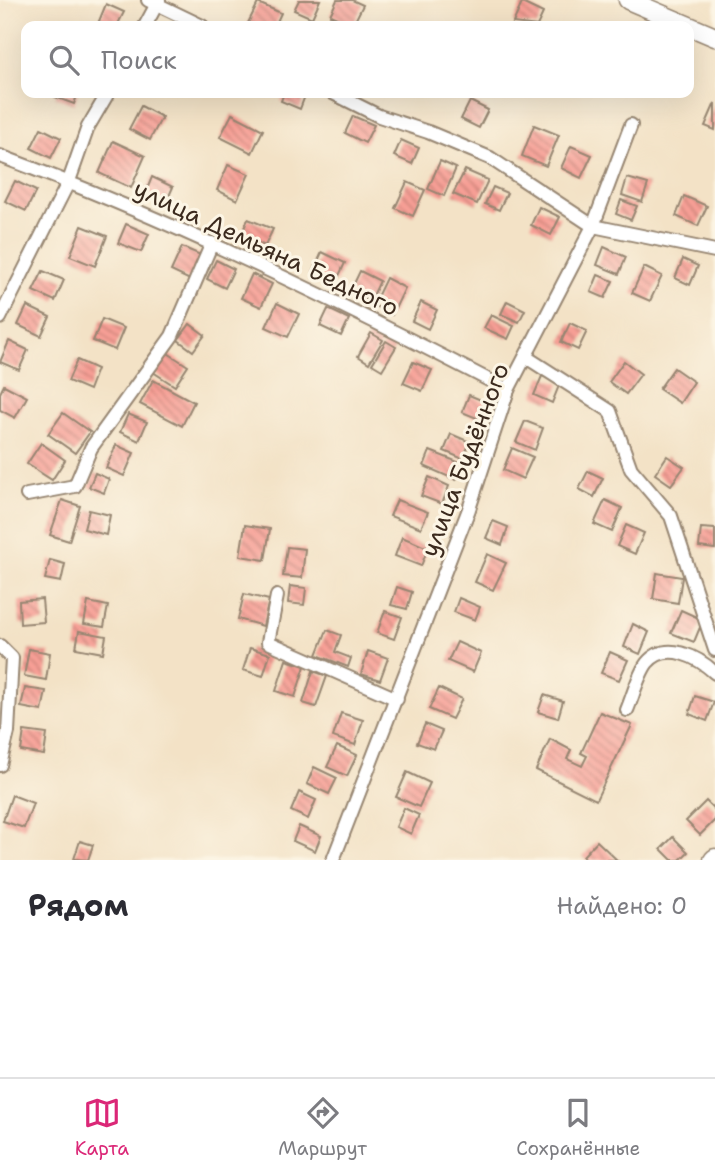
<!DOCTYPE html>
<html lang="ru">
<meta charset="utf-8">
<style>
body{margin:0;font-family:"Shantell Sans",sans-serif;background:#f7f7f7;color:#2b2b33}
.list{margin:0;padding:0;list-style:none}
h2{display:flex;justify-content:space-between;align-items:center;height:91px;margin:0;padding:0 28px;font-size:30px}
h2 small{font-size:23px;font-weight:400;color:#7c7c81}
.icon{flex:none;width:38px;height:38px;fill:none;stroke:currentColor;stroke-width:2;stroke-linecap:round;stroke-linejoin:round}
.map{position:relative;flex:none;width:715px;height:860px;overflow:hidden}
.search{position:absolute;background:#fff;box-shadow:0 7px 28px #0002;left:21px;right:21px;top:21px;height:77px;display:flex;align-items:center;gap:18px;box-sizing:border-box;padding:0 24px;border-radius:14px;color:#7c7c81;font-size:26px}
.sheet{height:217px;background:#fff}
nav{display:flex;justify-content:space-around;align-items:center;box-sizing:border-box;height:98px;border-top:2px solid #e1e1e2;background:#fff;font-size:19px;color:#7c7c81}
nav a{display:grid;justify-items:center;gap:4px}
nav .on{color:#db2777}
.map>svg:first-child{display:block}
.building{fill:url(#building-back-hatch)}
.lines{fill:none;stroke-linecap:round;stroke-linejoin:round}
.street-casing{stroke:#978672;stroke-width:16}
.secondary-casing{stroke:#978672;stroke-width:21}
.street{stroke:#fff;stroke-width:12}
.secondary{stroke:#fff;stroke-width:18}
.labels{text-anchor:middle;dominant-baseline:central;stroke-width:6;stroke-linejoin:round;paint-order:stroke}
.street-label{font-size:24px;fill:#3b2a1e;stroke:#fcf5e5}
</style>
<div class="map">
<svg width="715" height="860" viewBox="0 0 715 860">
<defs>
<pattern id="building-back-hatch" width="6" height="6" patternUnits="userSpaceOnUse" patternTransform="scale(1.75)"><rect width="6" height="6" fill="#f79f95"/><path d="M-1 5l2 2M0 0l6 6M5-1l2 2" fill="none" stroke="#c98279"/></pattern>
</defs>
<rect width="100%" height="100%" fill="#fcf5e5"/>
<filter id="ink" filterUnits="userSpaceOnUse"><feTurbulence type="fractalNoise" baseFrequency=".0143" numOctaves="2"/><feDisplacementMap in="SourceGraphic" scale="14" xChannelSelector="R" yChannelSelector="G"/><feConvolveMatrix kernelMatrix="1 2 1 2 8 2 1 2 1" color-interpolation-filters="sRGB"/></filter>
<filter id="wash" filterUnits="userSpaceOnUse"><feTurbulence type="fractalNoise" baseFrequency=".00686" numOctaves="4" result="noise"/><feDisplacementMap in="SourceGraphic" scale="28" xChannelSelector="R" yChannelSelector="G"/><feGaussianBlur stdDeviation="1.57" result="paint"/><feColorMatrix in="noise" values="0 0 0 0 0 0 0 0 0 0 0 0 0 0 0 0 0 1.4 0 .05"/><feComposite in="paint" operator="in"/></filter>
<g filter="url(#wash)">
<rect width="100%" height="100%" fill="#f3e2c6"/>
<g id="blocks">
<g class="building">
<polygon points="299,0 320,0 312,18 294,10"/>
<polygon points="337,0 352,0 363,5 353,25 330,15"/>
<polygon points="258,3 281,13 275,26 247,25"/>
<polygon points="522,3 543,13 537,26 513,23"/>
<polygon points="106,4 124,12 117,26 97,26"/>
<polygon points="57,93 78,93 74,104 55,97"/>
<polygon points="284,93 306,93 300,109 281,101"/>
<polygon points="470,101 488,110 479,128 461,119"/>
<polygon points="715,103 715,130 705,126"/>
<polygon points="141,106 162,117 150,140 129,129"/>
<polygon points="232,114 263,130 252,153 220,137"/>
<polygon points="353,116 374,125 365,143 345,133"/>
<polygon points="534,125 559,135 546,166 522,156"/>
<polygon points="41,128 61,138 51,158 31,148"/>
<polygon points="401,140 419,148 412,164 394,156"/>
<polygon points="113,141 145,156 131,188 99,173"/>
<polygon points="571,146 592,155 581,178 561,168"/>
<polygon points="440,161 456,168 444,196 428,189"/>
<polygon points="228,165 249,174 237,200 217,190"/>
<polygon points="465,170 488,180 477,204 453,194"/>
<polygon points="152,177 173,187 166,203 145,194"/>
<polygon points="627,178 648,184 642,202 622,195"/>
<polygon points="15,181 36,191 26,211 5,201"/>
<polygon points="407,182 425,190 413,216 395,208"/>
<polygon points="493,187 507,193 499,210 485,204"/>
<polygon points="684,196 707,206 698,226 676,216"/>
<polygon points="621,200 637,206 631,220 616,214"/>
<polygon points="539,207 560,217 551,235 531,225"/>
<polygon points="248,219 273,229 265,246 241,235"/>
<polygon points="126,224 149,234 141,252 118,243"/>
<polygon points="82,226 107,236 95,266 70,256"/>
<polygon points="182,247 203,256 192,281 171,271"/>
<polygon points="604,247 626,257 619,274 597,265"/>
<polygon points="322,252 345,263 336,282 313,272"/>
<polygon points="683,259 698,266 690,285 675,278"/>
<polygon points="216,260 234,269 225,288 207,279"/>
<polygon points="644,267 662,276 650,301 632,293"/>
<polygon points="43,271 64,280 55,301 33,291"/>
<polygon points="360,271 380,281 370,302 350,292"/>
<polygon points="252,274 272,284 261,307 241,298"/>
<polygon points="598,275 613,281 605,298 591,292"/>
<polygon points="386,278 405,288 392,315 373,305"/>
<polygon points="507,301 525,310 519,322 501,314"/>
<polygon points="421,302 437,310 428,329 412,321"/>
<polygon points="277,303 299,314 288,337 266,327"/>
<polygon points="27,306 50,317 41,336 18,325"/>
<polygon points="328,309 349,319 341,336 320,326"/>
<polygon points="491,315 514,326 508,339 484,328"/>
<polygon points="102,319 124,328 115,350 93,341"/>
<polygon points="570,323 587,331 578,350 561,342"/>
<polygon points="190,324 205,335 193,351 178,340"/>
<polygon points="371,333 383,340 369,363 358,356"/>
<polygon points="9,341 28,350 19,370 0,362"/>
<polygon points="386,341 396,347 382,370 372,364"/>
<polygon points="166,352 188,366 175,386 153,372"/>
<polygon points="77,360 97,369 89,390 68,381"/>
<polygon points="624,361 641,374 626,394 609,382"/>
<polygon points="413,362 432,370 422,391 403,383"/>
<polygon points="674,368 694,382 680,403 659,389"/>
<polygon points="542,376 560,383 552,403 534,395"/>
<polygon points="153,380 194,402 182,426 140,404"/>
<polygon points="4,385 27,397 15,418 0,410 0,393"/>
<polygon points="469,395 486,402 479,419 462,412"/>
<polygon points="63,413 90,432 75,453 48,434"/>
<polygon points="128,414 147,422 139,441 120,432"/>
<polygon points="525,421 543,428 535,450 516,442"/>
<polygon points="451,434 470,442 463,459 444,451"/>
<polygon points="41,443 65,460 52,480 27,464"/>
<polygon points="116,445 134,453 124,476 106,468"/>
<polygon points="512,448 533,457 523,479 503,470"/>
<polygon points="430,451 463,464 456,480 424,466"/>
<polygon points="667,456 684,467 671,485 655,474"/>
<polygon points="588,471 603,478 594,497 579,489"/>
<polygon points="95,473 109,479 104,493 89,487"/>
<polygon points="429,477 449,486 442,504 421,496"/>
<polygon points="62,500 80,506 69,541 50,535"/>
<polygon points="397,500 428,512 421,528 390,516"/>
<polygon points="605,500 622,508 612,532 594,524"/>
<polygon points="89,510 110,515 106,535 84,529"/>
<polygon points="493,521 508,527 502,545 486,538"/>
<polygon points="245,525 270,529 265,560 240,556"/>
<polygon points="626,525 644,533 635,554 617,546"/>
<polygon points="701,528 715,529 715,549 699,547"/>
<polygon points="402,537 428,548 421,566 395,556"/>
<polygon points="287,547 305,549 302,578 283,576"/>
<polygon points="487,554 506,563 493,590 475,582"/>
<polygon points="50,560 65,564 61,582 45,579"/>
<polygon points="657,573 682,577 678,603 653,599"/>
<polygon points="290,586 306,588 304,605 288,603"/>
<polygon points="397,587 412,592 407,609 391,605"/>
<polygon points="244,594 269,600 263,626 238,619"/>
<polygon points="459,598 480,607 475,620 454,612"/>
<polygon points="42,599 44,622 20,624 19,601"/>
<polygon points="88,602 108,606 104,627 84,624"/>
<polygon points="681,610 703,620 694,642 671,633"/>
<polygon points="385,611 402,617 394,639 377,633"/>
<polygon points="633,624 649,632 640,654 624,647"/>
<polygon points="327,630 341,635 335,652 351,658 348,667 317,655"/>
<polygon points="79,631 106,636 103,653 76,648"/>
<polygon points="457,642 481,653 473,672 448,661"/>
<polygon points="250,648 270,654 263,676 243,670"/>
<polygon points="29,649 50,653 46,680 24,676"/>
<polygon points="368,651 388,658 380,680 361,674"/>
<polygon points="610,652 628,660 619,680 601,673"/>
<polygon points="286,660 305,666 295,697 276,691"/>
<polygon points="313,671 327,676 316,707 303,703"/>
<polygon points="25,688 46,691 42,711 21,707"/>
<polygon points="439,688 462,699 452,719 429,709"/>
<polygon points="544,695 563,701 558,718 538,712"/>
<polygon points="695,696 714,702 707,721 689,714"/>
<polygon points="600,712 632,725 596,800 536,770 550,739 571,750 567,759 582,766 587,756 581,753"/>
<polygon points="341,713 363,720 355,745 333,737"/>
<polygon points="425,724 442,731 434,749 417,743"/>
<polygon points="24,731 47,734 44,755 21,751"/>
<polygon points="337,746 357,755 347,776 327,767"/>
<polygon points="314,767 337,778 329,794 307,784"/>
<polygon points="407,772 430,783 419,807 396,797"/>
<polygon points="299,792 316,800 308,819 291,811"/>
<polygon points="12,795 33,803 24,828 3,821"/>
<polygon points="706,801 715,810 715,820 700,835 686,821"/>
<polygon points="404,808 419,815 411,834 396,827"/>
<polygon points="299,826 321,836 315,851 293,841"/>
<polygon points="673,837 688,852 680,860 672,860 661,849"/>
<polygon points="80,841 93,845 88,860 74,859"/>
<polygon points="597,841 617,860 587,860 583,856"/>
</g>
</g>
</g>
<g filter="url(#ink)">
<use href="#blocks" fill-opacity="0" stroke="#978672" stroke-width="2"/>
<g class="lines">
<defs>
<g id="street">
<polyline points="148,0 202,26"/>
<polyline points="145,26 159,0"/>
<polyline points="333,93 379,116 428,132 490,158 593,226 715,251"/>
<path d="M 0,156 C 175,221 343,304 508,390"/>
<polyline points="0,318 69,181 88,127 108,93"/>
<polyline points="526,357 610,411 631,469 671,516 715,650"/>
<polyline points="27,495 75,486 91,448 172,336 212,243"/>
<polyline points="277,596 268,642 397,699"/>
<polyline points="0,646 12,658 8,732 0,765"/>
<path d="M 627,710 C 633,696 638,675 647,663 C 666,640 698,657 715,673"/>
<polyline points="333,860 469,509 508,390 593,226 631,125"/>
</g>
<g id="secondary">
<polyline points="628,0 715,37"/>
<polyline points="713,860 715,858"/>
</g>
</defs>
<use href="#street" class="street-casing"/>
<use href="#secondary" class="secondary-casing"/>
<use href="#street" class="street"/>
<use href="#secondary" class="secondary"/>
</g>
</g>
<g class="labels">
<g class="street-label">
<text transform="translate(266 248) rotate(25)">улица Демьяна Бедного</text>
<text transform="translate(465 460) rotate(-69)">улица Будённого</text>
</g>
</g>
</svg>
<div class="search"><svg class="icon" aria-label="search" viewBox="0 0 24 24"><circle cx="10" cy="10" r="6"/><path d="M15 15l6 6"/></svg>Поиск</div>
</div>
<section class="sheet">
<h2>Рядом<small>Найдено: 0</small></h2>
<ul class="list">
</ul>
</section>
<nav>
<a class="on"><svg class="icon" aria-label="map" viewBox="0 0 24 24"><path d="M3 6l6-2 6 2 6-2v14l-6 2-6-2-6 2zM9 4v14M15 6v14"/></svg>Карта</a>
<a><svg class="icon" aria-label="directions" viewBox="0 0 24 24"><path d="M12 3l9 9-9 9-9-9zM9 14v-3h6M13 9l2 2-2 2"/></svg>Маршрут</a>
<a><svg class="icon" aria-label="saved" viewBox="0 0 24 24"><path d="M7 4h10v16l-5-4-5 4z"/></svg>Сохранённые</a>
</nav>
